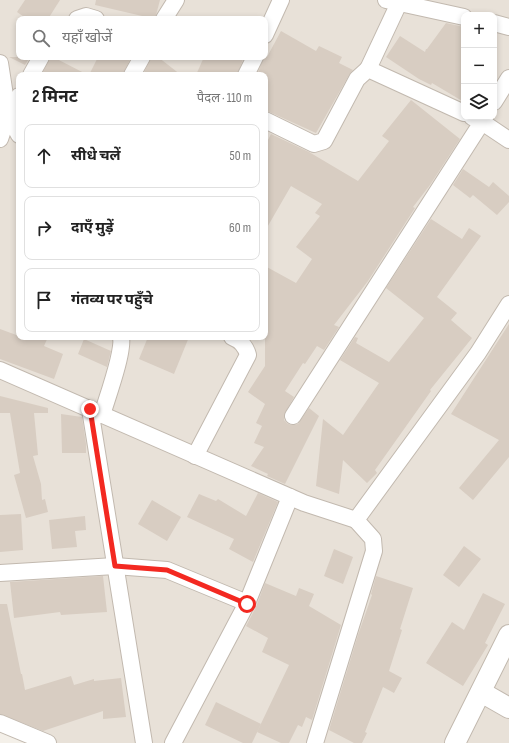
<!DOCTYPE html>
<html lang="hi">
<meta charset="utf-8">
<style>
body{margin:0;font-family:"Sofia Sans Condensed","Noto Sans Devanagari",sans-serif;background:#f2f2f2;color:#222}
.controls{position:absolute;right:12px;top:12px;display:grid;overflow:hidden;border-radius:8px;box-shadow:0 2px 6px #0003}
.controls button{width:36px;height:36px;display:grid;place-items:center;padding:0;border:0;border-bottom:1px solid #e0e0e0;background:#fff;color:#222;font:20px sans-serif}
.stop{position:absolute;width:12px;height:12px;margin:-9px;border:3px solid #f32921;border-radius:50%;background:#fff}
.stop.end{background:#f32921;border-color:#fff;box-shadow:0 1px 4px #0008}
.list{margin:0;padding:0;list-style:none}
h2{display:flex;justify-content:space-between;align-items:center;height:52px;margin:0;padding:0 16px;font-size:17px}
h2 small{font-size:13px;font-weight:400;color:#767676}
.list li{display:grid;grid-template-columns:26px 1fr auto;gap:12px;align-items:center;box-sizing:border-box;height:64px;margin:0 8px 8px;padding:0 8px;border:1px solid #e0e0e0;border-radius:8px}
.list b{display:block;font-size:15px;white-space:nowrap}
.list em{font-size:13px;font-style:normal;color:#767676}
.icon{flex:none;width:22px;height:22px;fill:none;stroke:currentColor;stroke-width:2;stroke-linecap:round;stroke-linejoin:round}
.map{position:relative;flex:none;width:509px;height:743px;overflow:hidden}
.search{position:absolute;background:#fff;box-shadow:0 2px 6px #0003;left:16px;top:16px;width:252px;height:44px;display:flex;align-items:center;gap:10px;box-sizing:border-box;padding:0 14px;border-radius:8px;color:#767676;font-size:15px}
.panel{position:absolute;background:#fff;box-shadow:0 2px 6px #0003;left:16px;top:72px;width:252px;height:268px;border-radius:8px}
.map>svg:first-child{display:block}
.residential{fill:#e8e1d8;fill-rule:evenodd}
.building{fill:#d8cdc2}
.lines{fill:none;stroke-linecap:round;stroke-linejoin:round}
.minor-casing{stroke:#c2b9af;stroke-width:18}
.tertiary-casing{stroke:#c2b9af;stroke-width:22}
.minor{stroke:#fff;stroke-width:16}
.tertiary{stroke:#fff;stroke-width:20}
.route{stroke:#f32921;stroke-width:5}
</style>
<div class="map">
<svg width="509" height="743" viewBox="0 0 509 743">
<rect width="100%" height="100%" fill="#f4f0e9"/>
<path class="residential" d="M 0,0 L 509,0 L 509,743 L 34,743 L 0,714 ZM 464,15 L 494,15 L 494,117 L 464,117 ZM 19,19 L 265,19 L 265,57 L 19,57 ZM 19,75 L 265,75 L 265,337 L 19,337 Z"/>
<g class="building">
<polygon points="25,0 60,0 48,19 27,19 17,12"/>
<polygon points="96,0 160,0 155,19 95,5"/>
<polygon points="446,23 464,27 464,102 432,83 431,85 419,79 386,57 400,36 425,52 426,49 427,49"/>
<polygon points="281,31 316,51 319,46 342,57 339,63 353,70 349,75 316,133 265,110 265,75 257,75 264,57 267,57"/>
<polygon points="9,57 30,57 25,65"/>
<polygon points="50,57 53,57 88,75 44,75 42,74"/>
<polygon points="98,57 131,57 123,75 89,75"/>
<polygon points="151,57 158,57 181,75 143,75"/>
<polygon points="204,57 244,57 237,75 196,75"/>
<polygon points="411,100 460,139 430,185 413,207 415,208 368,281 334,325 339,327 324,350 317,346 305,364 303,363 285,391 294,397 284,415 284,420 288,424 293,425 298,424 309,408 319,416 285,484 267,476 268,474 251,466 264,447 254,443 262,426 256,423 265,404 248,392 265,366 265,266 296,283 312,259 296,247 320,216 315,213 322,204 291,186 265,231 265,146 271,134 309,152 358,181 389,141 382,136"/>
<polygon points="463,169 489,187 493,182 509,196 509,202 497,215 473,195 470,198 453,185"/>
<polygon points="431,219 462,239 469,228 481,236 437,297 457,313 451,320 472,338 430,390 431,391 375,470 377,473 367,483 343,460 339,494 316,486 323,419 343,435 379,383 340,360 355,337 358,338 356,343 389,362 424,318 386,288"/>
<polygon points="509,324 509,457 473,500 459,488 499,440 451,414"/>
<polygon points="0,329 19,336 19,337 48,337 44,346 63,354 54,379 0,359"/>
<polygon points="148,337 189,337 174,374 139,359"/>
<polygon points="84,339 111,351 107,367 78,354"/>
<polygon points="0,396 48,408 48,413 34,413 38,455 33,456 41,484 42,500 45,499 48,512 26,518 14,475 20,473 10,413 0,413"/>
<polygon points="61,414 82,417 86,444 86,453 62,453"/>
<polygon points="258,493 278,502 253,562 229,549 234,539 187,517 199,494 216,501 218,499 246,516"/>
<polygon points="152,500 181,517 167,541 138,524"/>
<polygon points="21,514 23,550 0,552 0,515"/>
<polygon points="85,516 86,530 75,531 77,547 52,549 49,520"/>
<polygon points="464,546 481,559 459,587 443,575"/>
<polygon points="334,549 353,557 343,584 324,576"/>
<polygon points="103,576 107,612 61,615 60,612 14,618 10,582"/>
<polygon points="376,576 413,588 400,629 402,630 389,671 402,678 394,693 383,687 365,732 367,733 362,743 354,743 329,730 358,635 372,595 371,594"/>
<polygon points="265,583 296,596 299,588 314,594 309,606 341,625 312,720 306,717 302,727 298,725 289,743 281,743 257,732 289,665 262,652 268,638 246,626 256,607"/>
<polygon points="483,593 505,604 485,643 488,645 463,686 426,663 452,622 464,630"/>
<polygon points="0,604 7,604 21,674 22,674 25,690 71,676 74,685 94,679 94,681 121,678 126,717 103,719 103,711 43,731 0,714"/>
<polygon points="216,702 261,724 252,743 243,743 205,725"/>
</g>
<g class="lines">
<defs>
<g id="minor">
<polyline points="386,0 464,17"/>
<polyline points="77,19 86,16 96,19"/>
<polyline points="164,19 176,0"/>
<polyline points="494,23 509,27"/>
<polyline points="265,35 281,0"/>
<polyline points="0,63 8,115 0,139"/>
<polyline points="368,69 399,3"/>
<polyline points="31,75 41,57"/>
<polyline points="132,75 142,57"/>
<polyline points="246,75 255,57"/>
<polyline points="19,96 8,115 19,135"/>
<polyline points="494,102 509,78"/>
<polyline points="485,117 482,122 509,140"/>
<polyline points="265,120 314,144 324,141 357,79 368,69 464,113"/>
<polyline points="0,370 304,503 356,520"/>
<polyline points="90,409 144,743"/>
<path d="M 102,415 C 107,398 124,352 121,337"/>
<polyline points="293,416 482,122 472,117"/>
<path d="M 195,456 L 248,355 C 246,347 240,340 232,337"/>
<polyline points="0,573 115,566 167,570 247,603"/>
<polyline points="0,723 48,743"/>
<polyline points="173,743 247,603 290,497"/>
<polyline points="315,743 374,551 373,539 356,520 478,353 509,304"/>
</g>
<g id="tertiary">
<polyline points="481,692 509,708"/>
<polyline points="455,743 509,635"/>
</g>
</defs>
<use href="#minor" class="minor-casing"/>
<use href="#tertiary" class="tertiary-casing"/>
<use href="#minor" class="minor"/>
<use href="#tertiary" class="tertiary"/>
</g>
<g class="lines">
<polyline class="route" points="90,409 115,566 167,570 247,604"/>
</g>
</svg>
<div class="controls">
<button>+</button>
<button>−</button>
<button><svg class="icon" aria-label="layers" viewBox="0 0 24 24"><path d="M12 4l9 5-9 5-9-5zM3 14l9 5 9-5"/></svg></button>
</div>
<div class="stop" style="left:247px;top:604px"></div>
<div class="stop end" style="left:90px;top:409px"></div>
<div class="search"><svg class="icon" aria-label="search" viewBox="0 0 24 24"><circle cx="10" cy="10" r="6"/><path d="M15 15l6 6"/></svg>यहाँ खोजें</div>
<section class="panel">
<h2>2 मिनट<small>पैदल · 110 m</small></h2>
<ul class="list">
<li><svg class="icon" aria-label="ahead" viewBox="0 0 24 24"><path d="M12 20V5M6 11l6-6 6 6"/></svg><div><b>सीधे चलें</b></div><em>50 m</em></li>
<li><svg class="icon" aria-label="right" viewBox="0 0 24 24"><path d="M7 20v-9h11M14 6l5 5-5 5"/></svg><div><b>दाएँ मुड़ें</b></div><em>60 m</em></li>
<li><svg class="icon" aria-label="arrive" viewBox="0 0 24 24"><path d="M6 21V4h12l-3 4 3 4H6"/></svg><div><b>गंतव्य पर पहुँचे</b></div></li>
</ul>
</section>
</div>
